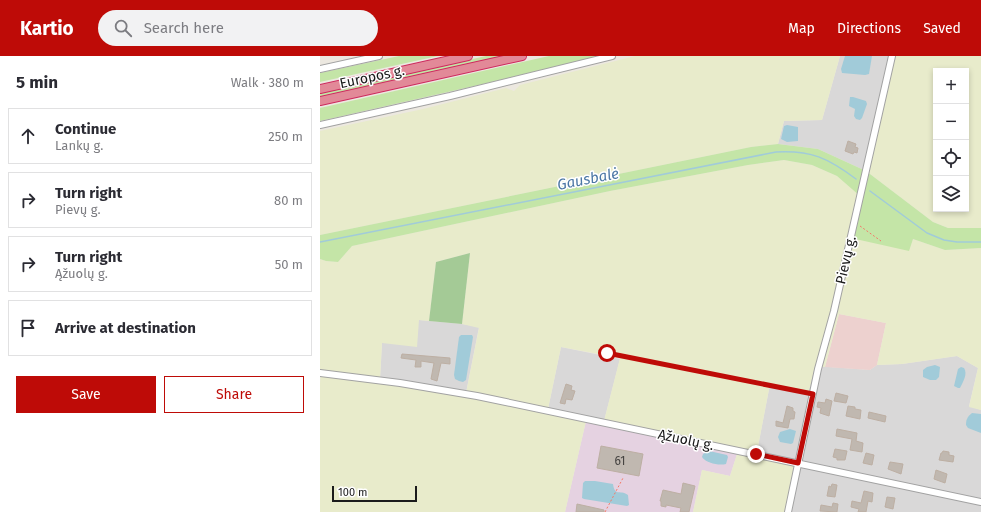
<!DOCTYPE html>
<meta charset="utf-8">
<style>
body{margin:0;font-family:"Fira Sans",sans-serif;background:#f2f2f3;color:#2b2b33}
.controls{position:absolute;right:12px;top:12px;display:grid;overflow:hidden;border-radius:0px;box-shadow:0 2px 6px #0003}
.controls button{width:36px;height:36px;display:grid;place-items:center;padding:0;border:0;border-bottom:1px solid #e1e1e2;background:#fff;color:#2b2b33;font:20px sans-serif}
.scale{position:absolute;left:12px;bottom:10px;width:85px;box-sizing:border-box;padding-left:4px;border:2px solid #1b1b1b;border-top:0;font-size:11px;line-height:14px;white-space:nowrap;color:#1b1b1b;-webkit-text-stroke:3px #fff;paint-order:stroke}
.stop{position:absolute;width:12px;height:12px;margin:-9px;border:3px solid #be0b07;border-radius:50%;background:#fff}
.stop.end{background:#be0b07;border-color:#fff;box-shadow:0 1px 4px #0008}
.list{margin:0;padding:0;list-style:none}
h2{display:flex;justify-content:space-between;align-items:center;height:52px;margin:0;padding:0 16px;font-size:17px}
h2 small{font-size:13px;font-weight:400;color:#7c7c81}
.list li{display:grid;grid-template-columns:26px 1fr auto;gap:12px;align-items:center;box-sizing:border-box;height:56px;margin:0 8px 8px;padding:0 8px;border:1px solid #e1e1e2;border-radius:0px}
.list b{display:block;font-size:15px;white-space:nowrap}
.list p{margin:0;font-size:13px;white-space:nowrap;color:#7c7c81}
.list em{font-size:13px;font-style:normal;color:#7c7c81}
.actions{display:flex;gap:8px;padding:12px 16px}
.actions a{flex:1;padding:9px 0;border:1px solid #be0b07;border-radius:0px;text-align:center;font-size:14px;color:#be0b07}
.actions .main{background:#be0b07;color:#fff}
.icon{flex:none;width:22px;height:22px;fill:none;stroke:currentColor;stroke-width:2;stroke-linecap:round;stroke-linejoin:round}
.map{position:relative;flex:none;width:661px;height:456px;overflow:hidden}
header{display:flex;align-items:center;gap:24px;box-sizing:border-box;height:56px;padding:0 20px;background:#be0b07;color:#fff}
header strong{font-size:19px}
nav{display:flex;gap:22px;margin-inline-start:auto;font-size:14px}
.search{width:280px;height:36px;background:#f2f2f3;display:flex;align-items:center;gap:10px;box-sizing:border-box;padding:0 14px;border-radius:22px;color:#7c7c81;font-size:15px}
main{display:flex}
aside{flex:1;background:#fff}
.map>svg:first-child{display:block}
.residential{fill:#d9d8d8}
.commercial{fill:#edd1cf}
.industrial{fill:#e5d2e1}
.farmland{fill:#e8ebcb;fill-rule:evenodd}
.grass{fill:#c4e5a7}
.forest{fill:#a4ca96}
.water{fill:#a1cbd9}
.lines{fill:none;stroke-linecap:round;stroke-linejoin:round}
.stream{stroke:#a1cbd9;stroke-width:1.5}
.building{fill:#c0b8b0;stroke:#bdafa3}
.minor-casing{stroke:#a2a2a2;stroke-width:8}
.highway-casing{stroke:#ce295e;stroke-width:10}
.path{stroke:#f47a69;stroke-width:1;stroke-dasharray:2 2;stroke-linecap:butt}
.minor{stroke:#fff;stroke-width:6}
.highway{stroke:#e28998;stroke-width:8}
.route{stroke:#be0b07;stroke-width:5}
.labels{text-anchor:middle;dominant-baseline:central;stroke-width:3;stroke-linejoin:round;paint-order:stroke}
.number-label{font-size:12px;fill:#444240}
.street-label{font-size:14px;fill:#1b1b1b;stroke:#fff}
.water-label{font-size:15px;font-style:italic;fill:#4c77a5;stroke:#fff}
</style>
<header>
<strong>Kartio</strong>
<div class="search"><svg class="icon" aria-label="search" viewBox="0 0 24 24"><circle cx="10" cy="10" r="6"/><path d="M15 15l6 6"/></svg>Search here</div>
<nav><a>Map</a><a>Directions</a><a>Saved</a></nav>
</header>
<main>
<aside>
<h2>5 min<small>Walk · 380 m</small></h2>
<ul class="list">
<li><svg class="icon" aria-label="ahead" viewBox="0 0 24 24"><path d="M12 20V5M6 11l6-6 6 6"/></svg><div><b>Continue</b><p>Lankų g.</p></div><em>250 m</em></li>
<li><svg class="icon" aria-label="right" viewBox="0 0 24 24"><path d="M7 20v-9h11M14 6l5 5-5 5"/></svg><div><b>Turn right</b><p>Pievų g.</p></div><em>80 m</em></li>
<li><svg class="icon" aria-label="right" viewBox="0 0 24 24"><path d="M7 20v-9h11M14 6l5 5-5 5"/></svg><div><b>Turn right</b><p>Ąžuolų g.</p></div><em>50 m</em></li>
<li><svg class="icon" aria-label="arrive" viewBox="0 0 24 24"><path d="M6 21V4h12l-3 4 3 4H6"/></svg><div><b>Arrive at destination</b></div></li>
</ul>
<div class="actions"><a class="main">Save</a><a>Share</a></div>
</aside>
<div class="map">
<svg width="661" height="456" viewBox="0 0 661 456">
<rect width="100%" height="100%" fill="#ece8e0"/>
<g class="residential">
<polygon points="520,0 572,0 546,115 498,93 458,88 464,65 502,64"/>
<polygon points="99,264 142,268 159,271 146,337 60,323 62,287"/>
<polygon points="241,291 300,303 284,365 228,353"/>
<polygon points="637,300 658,312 649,350 661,354 661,456 468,456 436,401 450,328 495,310 550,314 557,309 582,308"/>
</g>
<polygon class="commercial" points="519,258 566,267 557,309 550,314 505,311"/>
<polygon class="industrial" points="266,365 418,395 410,420 382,414 373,456 245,456"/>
<g class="farmland">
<polygon points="315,0 520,0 502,64 464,65 458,88 431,91 0,179 0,75 103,53 186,32 194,35 200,29"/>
<path d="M 572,0 L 661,0 L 661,172 L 628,172 L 613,166 L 546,115 ZM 616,15 L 646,15 L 646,153 L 616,153 Z"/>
<polygon points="464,104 492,109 517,120 541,140 588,195 593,183 625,194 661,192 661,354 649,351 658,312 637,300 582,308 557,309 566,267 519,258 505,311 495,310 489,335 450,328 436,401 476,409 468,456 373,456 382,414 410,420 418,395 284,365 300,302 241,291 228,353 146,337 159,272 142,268 150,197 116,206 109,265 99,264 97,291 62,287 60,323 0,315 0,203 6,205 18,206 32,190 290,135 428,109"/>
<polygon points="1,318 162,344 266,365 245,456 0,456 0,327"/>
</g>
<g class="grass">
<polygon points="79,0 118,0 0,26 0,17"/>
<polygon points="166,0 185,0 0,41 0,37"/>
<polygon points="229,0 278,0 163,28 0,65 0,52"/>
<polygon points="458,88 498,93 546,115 613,166 628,172 661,172 661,192 625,194 593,183 589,195 531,182 540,140 517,120 492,109 464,104 428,109 290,135 32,190 18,206 6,205 0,203 0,179 431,91"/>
</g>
<polygon class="forest" points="150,197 142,268 109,265 116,206"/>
<g class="water">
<polygon points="525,0 552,0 549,18 545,19 522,17 521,13"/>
<polygon points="530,41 533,41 546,45 547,48 542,62 540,64 536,63 534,60 535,53 529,50"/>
<polygon points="467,69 478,71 478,85 467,86 461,83 464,70"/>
<polygon points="141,279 152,279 153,281 146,324 143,326 139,325 135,323 134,319 139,281"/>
<polygon points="615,309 620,311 619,321 616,324 610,324 603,321 603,314 607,311"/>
<path d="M 641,311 L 644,312 C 648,318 643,326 640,332 L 638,332 L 634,330 L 638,313 Z"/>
<path d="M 652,357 L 661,358 L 661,377 L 648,372 L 646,369 C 646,364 647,361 652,357 Z"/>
<polygon points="470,373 476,375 473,387 471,388 460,386 458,381 460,376"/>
<path d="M 389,395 L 407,399 L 408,401 L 406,408 C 399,410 386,407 382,401 L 383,398 Z"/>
<path d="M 265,425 L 275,425 L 293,428 C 295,441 299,433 308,439 L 309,449 L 307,450 L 264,443 L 262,442 L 263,427 Z"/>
</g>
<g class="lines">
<g class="stream">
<polyline points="550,135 607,177 624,184 637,186 661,186"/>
<path d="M 0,186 L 456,96 C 491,94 508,102 536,123"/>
</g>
</g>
<g class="building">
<polygon points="528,85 536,88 535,91 538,92 537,97 534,96 533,98 525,95"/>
<polygon points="82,298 130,302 130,308 121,307 117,325 111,323 114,307 101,305 101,311 95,311 96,304 81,302"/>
<polygon points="246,328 252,330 251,334 255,335 252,344 246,343 245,348 240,347"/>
<polygon points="516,337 528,340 526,347 514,345"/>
<polygon points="506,343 512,345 509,360 500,357 501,352 497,351 498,346 505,347"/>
<polygon points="467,350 473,352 473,355 475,356 474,363 470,363 468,372 456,370 456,365 463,367"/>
<polygon points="528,350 535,351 535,353 541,354 540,363 526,360"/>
<polygon points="549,356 566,360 565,366 548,362"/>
<polygon points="517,373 537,377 536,385 543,387 542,396 530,394 532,383 516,380"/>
<polygon points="281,390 323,398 319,420 277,412"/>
<polygon points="515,393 527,395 525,404 517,404 517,402 513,401"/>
<polygon points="623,395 629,396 629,399 634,400 633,406 619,404 621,397 622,397"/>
<polygon points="546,397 554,399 552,409 543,407"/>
<polygon points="570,406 583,408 581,418 568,413"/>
<polygon points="616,414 627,418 625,427 614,423"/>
<polygon points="363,427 375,430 369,456 360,456 361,452 346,449 346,451 341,450 341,445 340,445 343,434 361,438"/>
<polygon points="512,428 517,429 515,441 507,440 509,430 511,431"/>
<polygon points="544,435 553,437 552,446 548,445 546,456 538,456 539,453 531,451 532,445 541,447"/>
<polygon points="567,441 575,442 573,453 565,451"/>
<polygon points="513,447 518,448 517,456 500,455 501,449 512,451"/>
<polygon points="257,448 284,454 284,456 256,456"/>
</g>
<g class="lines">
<defs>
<g id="minor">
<polyline points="0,13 59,0"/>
<polyline points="0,69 130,40 292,0"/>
<polyline points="0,317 80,327 157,340 661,446"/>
<polyline points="468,456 498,313 514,255 572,0"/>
</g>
<g id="highway">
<polyline points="0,33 148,0"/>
<polyline points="0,45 202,0"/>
</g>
</defs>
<use href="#minor" class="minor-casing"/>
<use href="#highway" class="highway-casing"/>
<g class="path">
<polyline points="540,170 561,185"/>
<polyline points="287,297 486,337"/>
<polyline points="285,456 303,422"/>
</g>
<use href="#minor" class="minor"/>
<use href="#highway" class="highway"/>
</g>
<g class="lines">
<polyline class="route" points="287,297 493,338 478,407 436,398"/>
</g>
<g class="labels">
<g class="number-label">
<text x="300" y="405">61</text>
</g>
<g class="street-label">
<text transform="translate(52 21) rotate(-12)">Europos g.</text>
<text transform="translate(526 204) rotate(-77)">Pievų g.</text>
<text transform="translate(366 384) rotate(12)">Ąžuolų g.</text>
</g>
<g class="water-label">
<text transform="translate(268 123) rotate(-11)">Gausbalė</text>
</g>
</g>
</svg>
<div class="controls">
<button>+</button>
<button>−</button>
<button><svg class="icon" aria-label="locate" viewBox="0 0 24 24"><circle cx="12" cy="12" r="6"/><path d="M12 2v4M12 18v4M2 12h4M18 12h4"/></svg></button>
<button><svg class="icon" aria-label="layers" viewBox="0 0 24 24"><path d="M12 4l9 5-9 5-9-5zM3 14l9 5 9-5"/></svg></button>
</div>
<div class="scale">100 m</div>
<div class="stop" style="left:287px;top:297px"></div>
<div class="stop end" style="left:436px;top:398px"></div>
</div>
</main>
